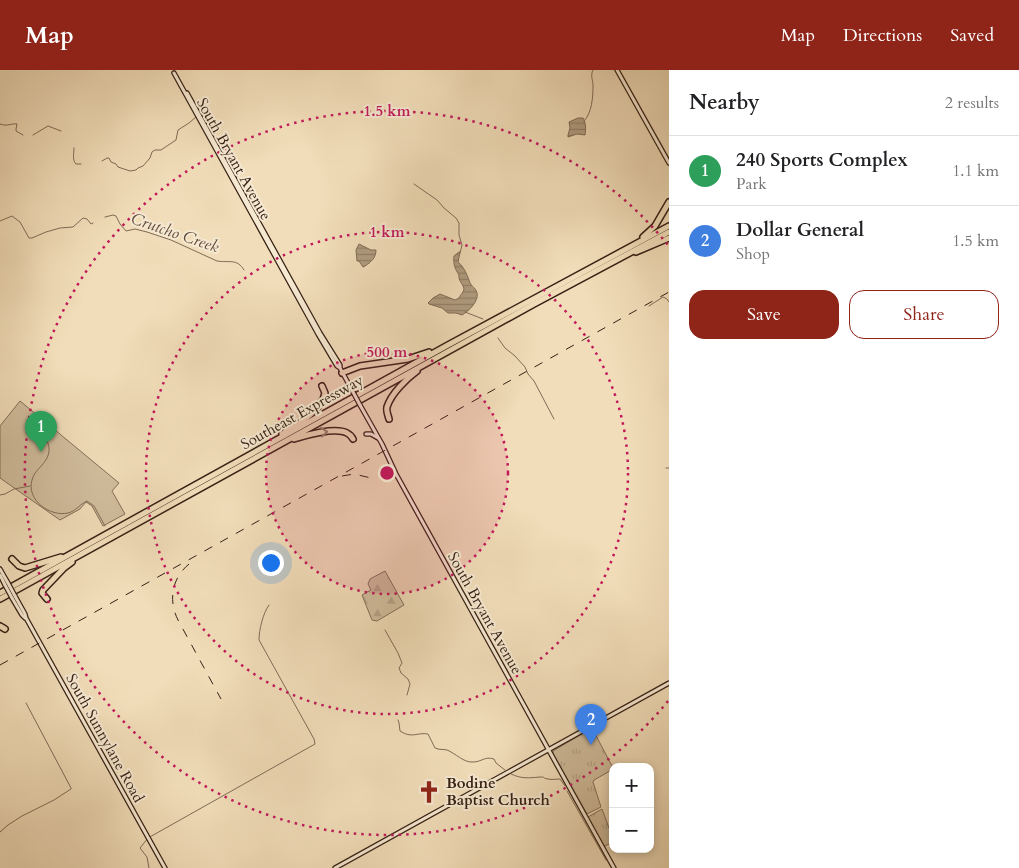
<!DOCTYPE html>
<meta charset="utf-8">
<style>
body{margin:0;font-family:Cardo,serif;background:#f6f6f6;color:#202124}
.controls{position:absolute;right:15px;bottom:15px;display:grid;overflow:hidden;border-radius:10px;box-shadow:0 2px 8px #0003}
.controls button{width:45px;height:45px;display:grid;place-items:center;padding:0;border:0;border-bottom:1px solid #e0e0e0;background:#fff;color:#202124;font:25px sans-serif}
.you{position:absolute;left:270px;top:492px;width:18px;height:18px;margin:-12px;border:4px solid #fff;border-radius:50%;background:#1a73e8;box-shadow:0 0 0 8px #1a73e833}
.badge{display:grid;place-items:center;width:32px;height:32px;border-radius:50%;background:#8f2418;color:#fff;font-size:16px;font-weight:700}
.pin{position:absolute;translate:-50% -41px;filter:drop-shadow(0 1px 2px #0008)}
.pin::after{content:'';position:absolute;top:26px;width:18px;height:15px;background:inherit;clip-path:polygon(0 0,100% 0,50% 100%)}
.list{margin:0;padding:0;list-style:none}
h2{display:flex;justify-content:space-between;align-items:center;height:65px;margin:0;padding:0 20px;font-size:21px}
h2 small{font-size:16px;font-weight:400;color:#757577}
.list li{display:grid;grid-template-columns:32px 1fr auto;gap:15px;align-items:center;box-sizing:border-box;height:70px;padding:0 20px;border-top:1px solid #e0e0e0}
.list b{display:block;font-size:19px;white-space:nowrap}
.list p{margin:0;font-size:16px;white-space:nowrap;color:#757577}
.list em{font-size:16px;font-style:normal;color:#757577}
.actions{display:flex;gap:10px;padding:15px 20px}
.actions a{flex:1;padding:11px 0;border:1px solid #8f2418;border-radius:15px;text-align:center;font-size:18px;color:#8f2418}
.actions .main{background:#8f2418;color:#fff}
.map{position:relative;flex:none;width:669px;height:798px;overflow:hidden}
header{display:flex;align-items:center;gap:30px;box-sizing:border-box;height:70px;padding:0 25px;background:#8f2418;color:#fff}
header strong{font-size:24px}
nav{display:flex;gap:28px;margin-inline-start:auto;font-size:18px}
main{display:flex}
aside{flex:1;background:#fff}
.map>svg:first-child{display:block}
.grass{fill:url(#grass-tufts);stroke:#846e59}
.forest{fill:url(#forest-firs);stroke:#846e59}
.green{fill:#d1bd9d;stroke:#846e59}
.water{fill:url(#water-rules);stroke:#806b56}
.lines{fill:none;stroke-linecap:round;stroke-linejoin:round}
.stream{stroke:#806b56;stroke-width:1}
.secondary-casing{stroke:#362015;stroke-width:5.5}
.motorway-casing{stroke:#362015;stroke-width:8}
.secondary{stroke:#f6e9d2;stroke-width:3}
.motorway{stroke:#f1ddb9;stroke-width:5}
.rail{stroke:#362015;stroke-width:1;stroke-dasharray:9 9;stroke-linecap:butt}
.secondary-bridge-casing{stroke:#362015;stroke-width:5.5;stroke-linecap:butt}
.secondary-bridge{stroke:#f6e9d2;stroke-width:3}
.oneway{stroke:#947e67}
.ring{fill:none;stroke:#c2185b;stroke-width:2.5;stroke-dasharray:2.5 5}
.labels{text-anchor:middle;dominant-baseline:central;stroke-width:4;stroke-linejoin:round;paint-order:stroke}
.street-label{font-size:15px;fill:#362015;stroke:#f6e9d2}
.poi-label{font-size:15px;font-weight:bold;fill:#362015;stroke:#f6e9d2;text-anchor:start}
.water-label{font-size:16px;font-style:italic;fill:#614c3b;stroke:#f6e9d2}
.centre{fill:#c2185b;stroke:#f6e9d2;stroke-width:2.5}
.ring-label{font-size:15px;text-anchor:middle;font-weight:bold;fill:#c2185b;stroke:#f6e9d2;stroke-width:4;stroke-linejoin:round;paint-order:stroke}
</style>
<header>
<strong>Map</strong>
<nav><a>Map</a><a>Directions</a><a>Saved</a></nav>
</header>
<main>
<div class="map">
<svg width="669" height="798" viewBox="0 0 669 798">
<defs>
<pattern id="grass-tufts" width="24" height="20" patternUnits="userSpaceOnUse" patternTransform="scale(1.25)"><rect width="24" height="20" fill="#d1bd9d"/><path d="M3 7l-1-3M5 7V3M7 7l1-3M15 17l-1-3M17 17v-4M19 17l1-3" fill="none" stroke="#b4a286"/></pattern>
<pattern id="forest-firs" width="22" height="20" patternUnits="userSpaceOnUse" patternTransform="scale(1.25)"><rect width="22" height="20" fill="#d1bd9d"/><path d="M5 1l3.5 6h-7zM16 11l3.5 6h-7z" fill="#b4a286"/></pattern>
<pattern id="water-rules" width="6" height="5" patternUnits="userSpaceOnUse" patternTransform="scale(1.25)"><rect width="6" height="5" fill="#b19d81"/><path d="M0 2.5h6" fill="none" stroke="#918068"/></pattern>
</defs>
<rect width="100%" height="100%" fill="#f1ddb9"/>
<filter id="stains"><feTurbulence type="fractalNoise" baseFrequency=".004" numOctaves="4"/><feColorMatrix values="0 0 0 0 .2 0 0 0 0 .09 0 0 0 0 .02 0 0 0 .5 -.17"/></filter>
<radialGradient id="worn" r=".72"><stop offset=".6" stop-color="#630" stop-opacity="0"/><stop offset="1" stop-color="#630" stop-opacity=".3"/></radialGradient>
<g class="grass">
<polygon points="592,658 612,696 610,701 594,710 593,712 601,737 587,744 553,684 553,681"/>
<polygon points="602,739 609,758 613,756 613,772 605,776 603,775 588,747"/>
</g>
<polygon class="forest" points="385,501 404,535 377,551 372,550 362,525 371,520 368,514 370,509"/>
<polygon class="green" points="20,331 119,413 112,421 125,444 103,456 92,436 86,432 80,439 60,450 0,408 0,356"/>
<g class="water">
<path d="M 578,48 L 583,48 C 586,53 586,59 585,65 L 577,64 L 568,67 L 568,65 L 570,58 L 569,52 Z"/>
<path d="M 359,174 L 371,180 L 376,180 C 376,188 371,192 365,196 L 363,197 L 359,191 L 357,191 L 356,180 Z"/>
<path d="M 459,182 L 460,182 L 458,192 C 465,198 467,205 470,213 C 472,217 476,218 477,223 C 479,231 469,241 462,245 L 456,243 L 448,243 L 442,238 L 429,234 L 428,233 L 433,228 L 440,224 L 455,230 L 459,228 C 460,225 464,222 464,219 C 463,213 458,211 459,205 C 455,199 453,194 454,186 Z"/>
</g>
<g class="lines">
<g class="stream">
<path d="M 584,51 C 592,43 593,27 593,16 C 593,9 590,6 593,0"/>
<path d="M 0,54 C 8,57 11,53 17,54 L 16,59 L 16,61 L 23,65"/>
<polyline points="33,65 48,56 61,61"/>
<path d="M 74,78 C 74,84 72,90 76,94 L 81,94"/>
<polyline points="102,91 107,88 109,88 111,92 116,94 118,97 130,101 136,100 138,98 143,96 150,88 152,82 155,80 161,80 176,70 178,60 189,53 196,47"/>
<polyline points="414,114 437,130 444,138 456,148 459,153 459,165 462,175 460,183"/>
<path d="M 105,147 L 113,145 L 116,146 L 120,154 L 126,161 L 135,159 L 147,162 L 171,170 L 217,191 C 229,193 237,188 244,200"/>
<polyline points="0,151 12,146 20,152 29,168 32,168 46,162 60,158 73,157 83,148 87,149 91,154 93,153"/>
<polyline points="649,236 663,227 667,229 669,232"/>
<polyline points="465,242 483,249"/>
<polyline points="498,268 505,278 515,286 525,297 528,304 534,311 554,349"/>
<path d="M 27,351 C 38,358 55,372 47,388 C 43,396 34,401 32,410 C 26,430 50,447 68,443 C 76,441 80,434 87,431 L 94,436 L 105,456"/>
<polyline points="666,398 669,398"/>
<polyline points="0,425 5,424 14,419 30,416"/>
<polyline points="385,560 398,583 402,593 399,598 401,603 408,609 410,614 407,625"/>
<path d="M 398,650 L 399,653 L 400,661 C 412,669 417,662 428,664 L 435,678 C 439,680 443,679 447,680 C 455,683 464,693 473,692 C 482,692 484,686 494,689 L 496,693 L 505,700"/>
<path d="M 511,704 C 522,709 528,708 540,707 C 547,707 541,708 548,709 C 552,710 556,709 560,709 L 565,716"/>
<polyline points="567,721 606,790"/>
<polyline points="0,762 8,755 22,746 54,730 71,719 71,718 26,633"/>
<path d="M 149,798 L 147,787 L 140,778 L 148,768 L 315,674 L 314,669 L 259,570 C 259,560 263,543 269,535"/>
</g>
<defs>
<g id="secondary">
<polyline points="617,0 669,93"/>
<polyline points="174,3 318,264 337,296 340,298 353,322"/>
<polyline points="187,23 320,263 340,295 340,297"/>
<polyline points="360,335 382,374 396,404 614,798"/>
<polyline points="366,364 371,364 378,368"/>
<polyline points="0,499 8,513"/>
<polyline points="0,505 5,515"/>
<polyline points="15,526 25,544 26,548 165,798"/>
<polyline points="12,528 22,545 25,548"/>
<polyline points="335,798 669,613"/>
</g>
<g id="motorway">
<polyline points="643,167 655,156 669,132"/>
<polyline points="636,182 669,168"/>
<polyline points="342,303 360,296 408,289 429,282"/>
<path d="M 389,349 C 388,345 386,341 387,337 C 391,324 406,309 417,301"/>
<path d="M 282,364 C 296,355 322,341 325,323 L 322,316"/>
<path d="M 294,369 C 306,365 335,357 347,363 C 349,364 352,367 353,369"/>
<polyline points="12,489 19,496 25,498 61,487"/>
<polyline points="0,523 448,275 669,156"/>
<polyline points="0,529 534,234 669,162"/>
<polyline points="47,529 42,523 43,520 64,498 72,492"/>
<polyline points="0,556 5,559"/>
</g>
</defs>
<use href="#secondary" class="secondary-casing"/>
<use href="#motorway" class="motorway-casing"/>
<use href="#secondary" class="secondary"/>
<use href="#motorway" class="motorway"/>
<g class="rail">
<polyline points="342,406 354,404 371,408"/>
<path d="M 189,494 C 172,508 168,530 178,550 L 221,629"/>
<polyline points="0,595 669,222"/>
</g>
<defs>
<g id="secondary-bridge">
<polyline points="353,322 360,335"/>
<polyline points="8,513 15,526"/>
<polyline points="5,515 12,528"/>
</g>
</defs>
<use href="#secondary-bridge" class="secondary-bridge-casing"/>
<use href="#secondary-bridge" class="secondary-bridge"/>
</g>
<defs><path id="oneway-chevron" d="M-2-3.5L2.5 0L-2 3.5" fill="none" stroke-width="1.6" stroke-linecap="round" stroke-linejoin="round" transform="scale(1.25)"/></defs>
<use class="oneway" href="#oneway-chevron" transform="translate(324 362) rotate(-6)"/>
<circle cx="387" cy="403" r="121" fill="#c2185b" fill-opacity=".12"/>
<g class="ring">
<circle cx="387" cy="403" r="121"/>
<circle cx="387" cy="403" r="241"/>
<path d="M668 631A362 362 0 1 1 668 175"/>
</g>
<defs>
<symbol id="church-bare" viewBox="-9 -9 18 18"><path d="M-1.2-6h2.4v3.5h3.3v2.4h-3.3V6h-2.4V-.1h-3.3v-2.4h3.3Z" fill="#8f2418" stroke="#f6e9d2" stroke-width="2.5" paint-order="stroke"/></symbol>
</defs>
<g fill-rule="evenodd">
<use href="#church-bare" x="413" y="706" width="32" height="32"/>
</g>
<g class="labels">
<g class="street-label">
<text transform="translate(234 89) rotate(61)">South Bryant Avenue</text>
<text transform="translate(302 342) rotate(-29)">Southeast Expressway</text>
<text transform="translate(485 543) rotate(61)">South Bryant Avenue</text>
<text transform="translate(105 668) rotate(61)">South Sunnylane Road</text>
</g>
<g class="poi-label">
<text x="446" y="713">Bodine<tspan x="446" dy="17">Baptist Church</tspan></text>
</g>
<g class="water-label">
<text transform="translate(175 163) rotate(19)">Crutcho Creek</text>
</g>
</g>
<circle cx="387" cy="403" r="8" class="centre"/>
<g class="ring-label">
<text x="387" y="46">1.5 km</text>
<text x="387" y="167">1 km</text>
<text x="387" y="287">500 m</text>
</g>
<rect width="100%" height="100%" filter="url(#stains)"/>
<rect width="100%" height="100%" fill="url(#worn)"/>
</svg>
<div class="controls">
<button>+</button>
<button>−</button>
</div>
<div class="you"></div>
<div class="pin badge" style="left:41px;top:382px;background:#2e9e5b">1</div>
<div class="pin badge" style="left:591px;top:675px;background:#3f7fe0">2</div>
</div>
<aside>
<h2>Nearby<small>2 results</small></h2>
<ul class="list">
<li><span class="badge" style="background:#2e9e5b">1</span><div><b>240 Sports Complex</b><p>Park</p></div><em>1.1 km</em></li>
<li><span class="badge" style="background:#3f7fe0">2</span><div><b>Dollar General</b><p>Shop</p></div><em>1.5 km</em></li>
</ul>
<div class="actions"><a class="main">Save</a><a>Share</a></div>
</aside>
</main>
